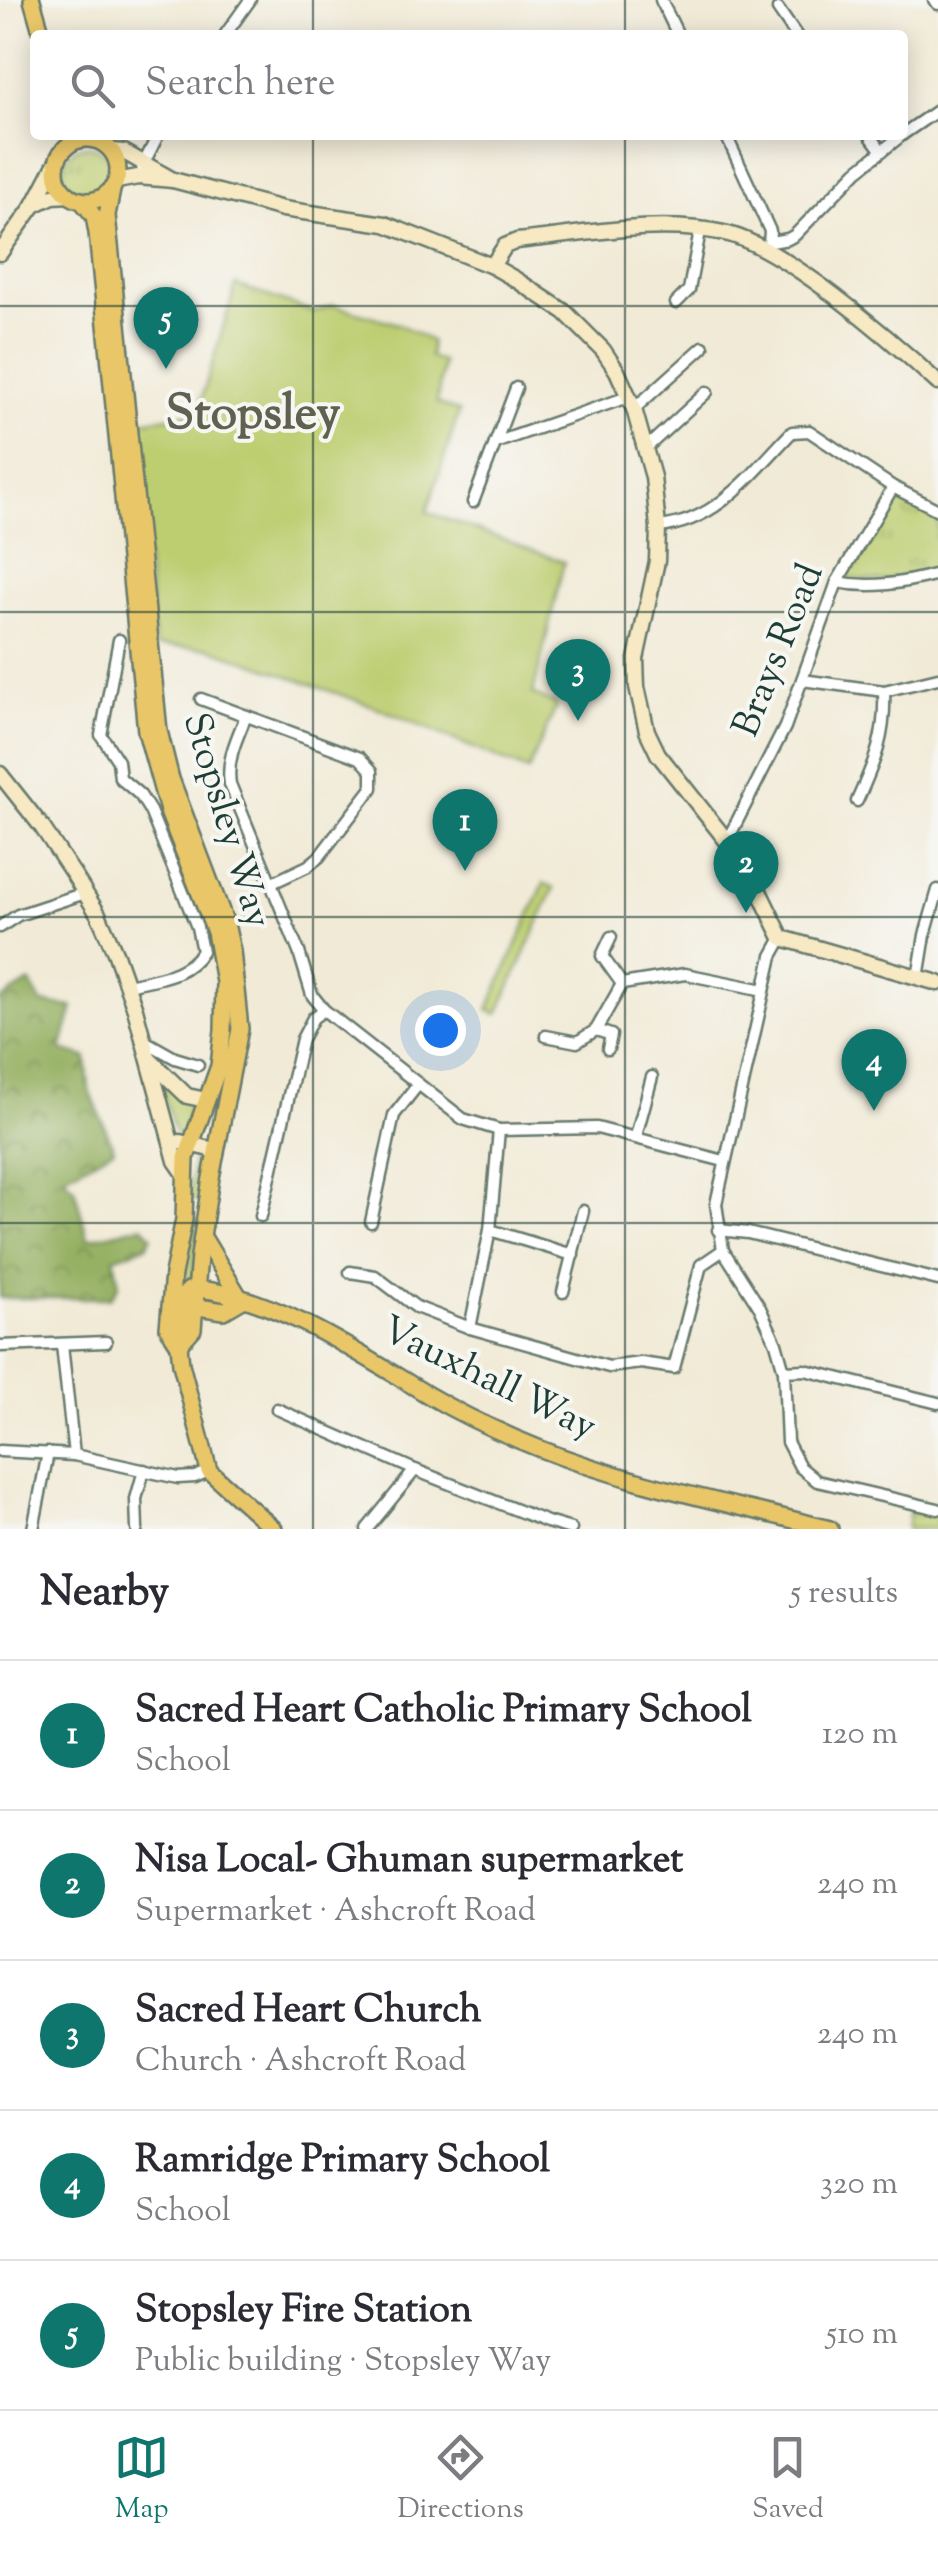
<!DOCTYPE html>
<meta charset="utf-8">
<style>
body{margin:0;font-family:"Sorts Mill Goudy",serif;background:#f2f2f3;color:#2b2b33}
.you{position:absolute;left:440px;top:1030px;width:35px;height:35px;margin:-25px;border:8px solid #fff;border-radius:50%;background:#1a73e8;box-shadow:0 0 0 15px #1a73e833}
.badge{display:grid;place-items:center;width:65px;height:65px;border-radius:50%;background:#0f766e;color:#fff;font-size:32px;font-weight:700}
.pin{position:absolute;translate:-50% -82px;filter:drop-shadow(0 2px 5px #0008)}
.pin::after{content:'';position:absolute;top:52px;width:35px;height:30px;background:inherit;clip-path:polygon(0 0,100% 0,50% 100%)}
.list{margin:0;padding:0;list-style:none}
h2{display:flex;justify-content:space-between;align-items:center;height:130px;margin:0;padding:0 40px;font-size:42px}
h2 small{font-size:32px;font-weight:400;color:#7c7c81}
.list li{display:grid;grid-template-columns:65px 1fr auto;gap:30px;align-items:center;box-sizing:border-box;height:150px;padding:0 40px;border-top:2px solid #e1e1e2}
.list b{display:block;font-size:38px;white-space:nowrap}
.list p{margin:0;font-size:32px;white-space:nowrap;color:#7c7c81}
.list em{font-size:32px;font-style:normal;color:#7c7c81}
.icon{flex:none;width:55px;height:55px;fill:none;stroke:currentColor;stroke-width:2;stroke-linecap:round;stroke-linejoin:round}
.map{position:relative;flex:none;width:938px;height:1529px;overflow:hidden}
.search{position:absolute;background:#fff;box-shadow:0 5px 25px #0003;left:30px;right:30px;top:30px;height:110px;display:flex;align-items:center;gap:25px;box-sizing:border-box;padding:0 35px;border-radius:10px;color:#7c7c81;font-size:38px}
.sheet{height:880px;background:#fff}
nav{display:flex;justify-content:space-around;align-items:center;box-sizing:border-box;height:140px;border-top:2px solid #e1e1e2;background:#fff;font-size:28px;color:#7c7c81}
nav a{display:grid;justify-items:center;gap:5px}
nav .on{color:#0f766e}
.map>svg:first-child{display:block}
.grass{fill:url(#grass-tufts);stroke:#6e8652;stroke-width:2.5}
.forest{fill:url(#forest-crowns);stroke:#5a774c;stroke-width:2.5}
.park{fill:#bdce71;stroke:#6e8652;stroke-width:2.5}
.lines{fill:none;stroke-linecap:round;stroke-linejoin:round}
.street-casing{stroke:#687a6d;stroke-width:15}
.secondary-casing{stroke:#687a6d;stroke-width:19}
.primary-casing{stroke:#687a6d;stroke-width:20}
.street{stroke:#fff;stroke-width:10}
.secondary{stroke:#f6e9c3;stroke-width:14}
.primary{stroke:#e9c769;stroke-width:15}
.grid{fill:none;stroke:#1f3d34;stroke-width:2.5;stroke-opacity:0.55}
.labels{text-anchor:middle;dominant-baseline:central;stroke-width:8;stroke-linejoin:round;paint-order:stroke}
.street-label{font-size:38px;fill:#1f3d34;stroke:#f6f6f2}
.district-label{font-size:48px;font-weight:bold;fill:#606150;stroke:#f6f6f2}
</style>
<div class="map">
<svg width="938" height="1529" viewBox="0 0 938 1529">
<defs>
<pattern id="grass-tufts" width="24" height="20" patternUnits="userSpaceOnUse" patternTransform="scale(2.5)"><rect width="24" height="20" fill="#bdce71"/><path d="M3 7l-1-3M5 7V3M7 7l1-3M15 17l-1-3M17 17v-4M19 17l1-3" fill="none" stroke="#99a85e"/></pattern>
<pattern id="forest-crowns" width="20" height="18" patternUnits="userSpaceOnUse" patternTransform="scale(2.5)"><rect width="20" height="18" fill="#96b163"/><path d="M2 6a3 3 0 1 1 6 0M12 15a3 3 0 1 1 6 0" fill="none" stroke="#7a9152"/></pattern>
</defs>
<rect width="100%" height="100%" fill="#f6f6f2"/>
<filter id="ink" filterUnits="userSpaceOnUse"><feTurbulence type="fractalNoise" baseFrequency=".01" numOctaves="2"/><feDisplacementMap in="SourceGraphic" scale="20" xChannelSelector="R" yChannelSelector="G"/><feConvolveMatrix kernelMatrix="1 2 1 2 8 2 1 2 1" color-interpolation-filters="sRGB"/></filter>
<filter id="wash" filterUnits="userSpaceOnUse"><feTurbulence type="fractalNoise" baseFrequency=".0048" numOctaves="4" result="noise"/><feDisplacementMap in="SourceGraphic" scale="40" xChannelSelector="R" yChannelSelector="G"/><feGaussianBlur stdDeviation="2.25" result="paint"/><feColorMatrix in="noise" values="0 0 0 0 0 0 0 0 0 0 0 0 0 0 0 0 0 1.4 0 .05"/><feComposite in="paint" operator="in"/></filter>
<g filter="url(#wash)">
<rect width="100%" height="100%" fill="#f1ead6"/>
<g class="grass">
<circle cx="87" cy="170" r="24"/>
<polygon points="899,496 938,516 938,570 884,581 843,579"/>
<polygon points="159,1078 176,1089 195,1111 186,1137 181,1138 174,1131"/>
<polygon points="193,1149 209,1156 203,1200 190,1200"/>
<polygon points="189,1221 197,1222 193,1280 181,1278"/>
<polygon points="910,1508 938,1514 938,1529 907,1529"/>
</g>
<polygon class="forest" points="30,982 41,1003 73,1007 61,1050 86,1057 89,1089 114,1149 63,1177 74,1187 88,1239 142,1226 152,1236 146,1246 114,1258 119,1285 110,1298 0,1298 0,1000"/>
<g class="park">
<polygon points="236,285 314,312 333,305 398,324 431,341 430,357 443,362 437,403 459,412 427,512 564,562 533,694 557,705 528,771 381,709 209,648 155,646 133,422 197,413"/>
<polygon points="544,883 554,888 498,1014 488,1010"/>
</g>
</g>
<g filter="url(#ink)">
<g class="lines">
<defs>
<g id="street">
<polyline points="661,0 678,35"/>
<polyline points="934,0 938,4"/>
<polyline points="778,9 796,35"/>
<polyline points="225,35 250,0"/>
<polyline points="903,134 938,110"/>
<polyline points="726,135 770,231 769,244"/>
<polyline points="870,135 881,150"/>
<polyline points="142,167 158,135"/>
<polyline points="771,242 788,239 795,235 857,171 902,135"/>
<polyline points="676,303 689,290 700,231"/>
<polyline points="634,409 703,347"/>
<polyline points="495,443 628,397"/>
<polyline points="646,448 707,392"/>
<polyline points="473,502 516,388"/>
<path d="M 658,527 C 718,522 753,472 792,432 L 809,431 L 893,487 L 938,510"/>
<path d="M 837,582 C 872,589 904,583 938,574"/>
<path d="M 119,640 L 101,735 L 118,761 L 120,778 L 140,795 L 150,811 L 197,927 L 202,951 C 186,977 156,978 128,985"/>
<polyline points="802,680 884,691 938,678"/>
<polyline points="201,699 360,758 372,771 372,788 319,857 308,866 272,883"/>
<path d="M 246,716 C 237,738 226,760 230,784 L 299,952 L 312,995 L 324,1010 L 463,1119 L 499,1130 L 597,1128 L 724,1161"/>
<path d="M 857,801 C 875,761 886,736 884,691"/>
<polyline points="727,841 785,727 837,582 893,487"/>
<polyline points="0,927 18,915 85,893"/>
<polyline points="611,937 602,956 622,984"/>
<polyline points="782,938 772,956 716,1204 723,1250 760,1308 776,1343 784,1371 787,1442 800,1467 817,1481 938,1509"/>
<polyline points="918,978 925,935 938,890"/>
<polyline points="596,1030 611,1035 608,1049"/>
<polyline points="546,1036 577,1042 596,1030 622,984 685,974 764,990"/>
<polyline points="143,1040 175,1058 198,1065"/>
<polyline points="636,1136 652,1077"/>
<polyline points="261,1216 302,1039 313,1018 324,1010"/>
<polyline points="371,1222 394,1115 417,1086"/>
<polyline points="490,1230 573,1255"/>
<polyline points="718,1230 748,1233 938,1280"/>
<polyline points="350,1272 375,1276 416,1307 470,1328 609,1367 641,1363 674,1368 701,1265 723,1250"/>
<polyline points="563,1292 583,1211"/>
<polyline points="470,1328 490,1230 499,1130"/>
<polyline points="62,1345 74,1455"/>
<polyline points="0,1346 106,1342"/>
<polyline points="784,1371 805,1370 938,1403"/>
<polyline points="277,1409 415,1470 547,1522 571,1529"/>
<polyline points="0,1451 74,1455 178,1478 195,1477 209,1471"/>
<polyline points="33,1529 48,1453"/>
<polyline points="137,1529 136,1499 144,1470"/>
<polyline points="367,1529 415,1470"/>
</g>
<g id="secondary">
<polyline points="112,151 124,152 173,180"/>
<polyline points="117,181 138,177 173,180 283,209 385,224 492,266 515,279 565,312 603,350 617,371 634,409 653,477 658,527 657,561 636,659 637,687 647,731 658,754 727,841 756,885 782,938 938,983"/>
<polyline points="34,205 53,196 69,195"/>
<polyline points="0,253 34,205 56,163"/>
<path d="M 492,266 L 505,246 L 517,241 C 585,234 657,219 724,233 C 782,245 893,341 938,383"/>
<polyline points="0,774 42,827 74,875 98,914 116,955 135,1009 176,1161 185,1174"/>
<polyline points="149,1059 187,1096 206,1100"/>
<polyline points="180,1142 210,1149 216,1155"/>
</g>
<g id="primary">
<polyline points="32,0 42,35"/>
<circle cx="87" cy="170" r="31"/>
<polyline points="112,190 107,215 159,731 171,779 226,924 232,951 240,1029 211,1178 199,1256 193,1329 179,1345"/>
<polyline points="81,200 94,216 97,233 146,731 169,814 215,932 224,982 223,1030 219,1066 186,1158 184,1219 173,1274 168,1328 179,1345"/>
<polyline points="204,1239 241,1300"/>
<path d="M 196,1289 C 273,1295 362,1355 428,1395 C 462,1415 501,1433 538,1448 C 631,1485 733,1504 830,1529"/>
<polyline points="196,1289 189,1290 184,1295 179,1345 181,1364 209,1471 274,1529"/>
<polyline points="185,1305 224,1311 241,1301"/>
</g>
</defs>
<use href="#street" class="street-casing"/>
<use href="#secondary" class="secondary-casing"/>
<use href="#primary" class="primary-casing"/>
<use href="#street" class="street"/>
<use href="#secondary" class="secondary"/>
<use href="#primary" class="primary"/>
</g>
</g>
<path class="grid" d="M 313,0 L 313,35M 625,0 L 625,35M 313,135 L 313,1529M 625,135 L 625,1529M 0,306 L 938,306M 0,612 L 938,612M 0,917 L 938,917M 0,1223 L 938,1223"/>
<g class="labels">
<g class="street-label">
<text transform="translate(780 651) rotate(-68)">Brays Road</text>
<text transform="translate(225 821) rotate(73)">Stopsley Way</text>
<text transform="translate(488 1380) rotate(26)">Vauxhall Way</text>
</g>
<g class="district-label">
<text x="253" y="416">Stopsley</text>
</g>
</g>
</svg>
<div class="you"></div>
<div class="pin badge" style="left:465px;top:871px">1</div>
<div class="pin badge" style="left:746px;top:913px">2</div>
<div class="pin badge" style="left:578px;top:721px">3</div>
<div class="pin badge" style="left:874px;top:1111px">4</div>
<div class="pin badge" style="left:166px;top:369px">5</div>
<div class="search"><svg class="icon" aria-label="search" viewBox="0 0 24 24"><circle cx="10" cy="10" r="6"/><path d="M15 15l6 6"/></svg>Search here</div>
</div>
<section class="sheet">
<h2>Nearby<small>5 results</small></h2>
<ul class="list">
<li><span class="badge">1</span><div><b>Sacred Heart Catholic Primary School</b><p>School</p></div><em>120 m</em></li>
<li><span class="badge">2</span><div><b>Nisa Local- Ghuman supermarket</b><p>Supermarket · Ashcroft Road</p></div><em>240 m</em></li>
<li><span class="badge">3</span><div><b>Sacred Heart Church</b><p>Church · Ashcroft Road</p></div><em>240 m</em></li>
<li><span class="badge">4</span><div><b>Ramridge Primary School</b><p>School</p></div><em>320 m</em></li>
<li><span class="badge">5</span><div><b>Stopsley Fire Station</b><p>Public building · Stopsley Way</p></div><em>510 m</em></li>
</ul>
</section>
<nav>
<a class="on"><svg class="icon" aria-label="map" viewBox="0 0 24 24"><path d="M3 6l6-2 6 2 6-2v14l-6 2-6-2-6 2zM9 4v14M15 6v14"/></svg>Map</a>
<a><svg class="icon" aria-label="directions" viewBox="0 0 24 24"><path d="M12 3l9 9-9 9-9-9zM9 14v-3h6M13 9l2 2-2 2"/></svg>Directions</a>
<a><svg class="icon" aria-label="saved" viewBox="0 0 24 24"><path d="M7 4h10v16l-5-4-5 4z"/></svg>Saved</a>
</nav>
